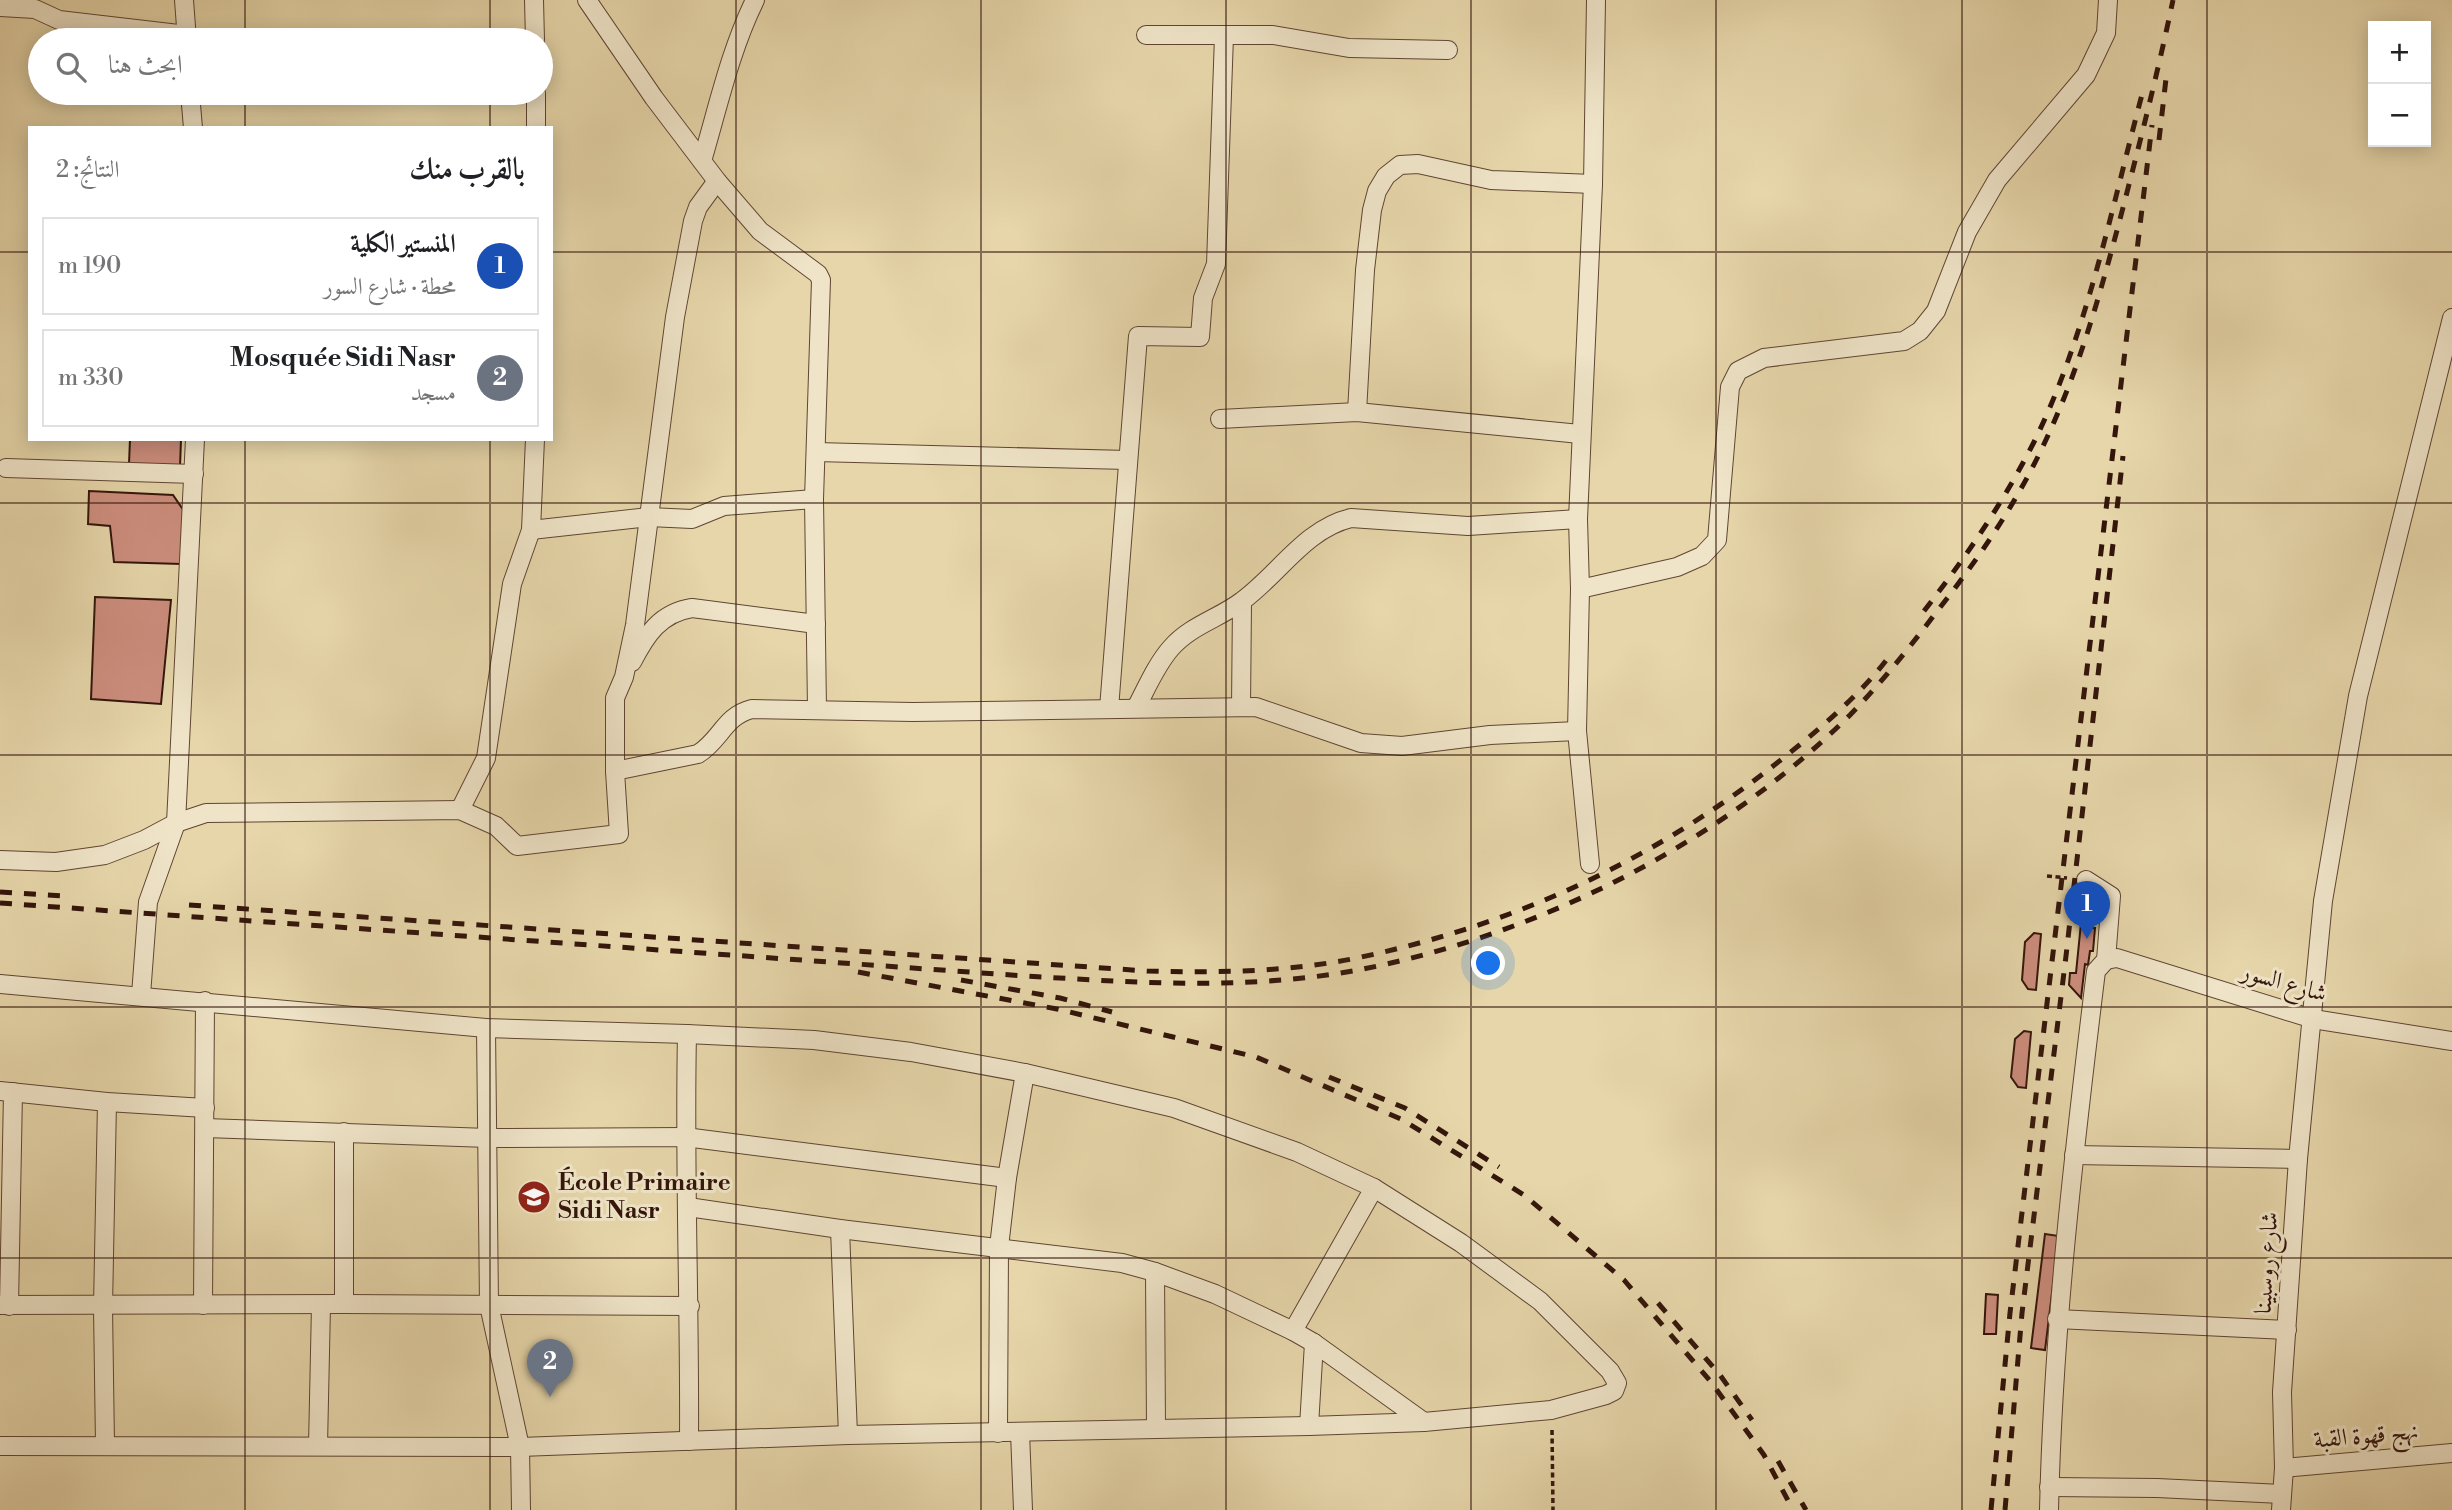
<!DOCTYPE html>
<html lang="ar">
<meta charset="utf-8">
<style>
body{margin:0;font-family:"Libre Bodoni",Amiri,serif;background:#f6f6f6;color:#202124;direction:rtl}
.controls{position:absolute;right:21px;top:21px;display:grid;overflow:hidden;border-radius:0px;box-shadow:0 4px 18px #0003}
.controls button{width:63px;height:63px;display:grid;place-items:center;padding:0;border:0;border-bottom:2px solid #e0e0e0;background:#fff;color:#202124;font:35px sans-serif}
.you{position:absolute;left:1489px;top:964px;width:24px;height:24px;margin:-18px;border:5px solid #fff;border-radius:50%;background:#1a73e8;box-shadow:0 0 0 10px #1a73e833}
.badge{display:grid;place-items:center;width:46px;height:46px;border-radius:50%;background:#8f2418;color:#fff;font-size:23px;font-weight:700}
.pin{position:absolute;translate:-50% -58px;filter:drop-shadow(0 2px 4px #0008)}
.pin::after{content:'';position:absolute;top:37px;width:24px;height:21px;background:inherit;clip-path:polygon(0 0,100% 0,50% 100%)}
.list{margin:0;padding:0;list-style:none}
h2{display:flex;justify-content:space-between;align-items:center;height:91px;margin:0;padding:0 28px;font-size:30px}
h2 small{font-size:23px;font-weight:400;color:#757577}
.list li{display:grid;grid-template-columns:46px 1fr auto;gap:21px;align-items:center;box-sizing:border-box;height:98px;margin:0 14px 14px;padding:0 14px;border:2px solid #e0e0e0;border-radius:0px}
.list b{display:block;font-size:26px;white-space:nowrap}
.list p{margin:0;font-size:23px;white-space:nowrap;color:#757577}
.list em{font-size:23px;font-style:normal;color:#757577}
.icon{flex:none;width:38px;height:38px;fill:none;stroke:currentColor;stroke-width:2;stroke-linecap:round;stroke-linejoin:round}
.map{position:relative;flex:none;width:2452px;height:1510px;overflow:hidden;direction:ltr}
.search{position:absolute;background:#fff;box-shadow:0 4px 18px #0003;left:28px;top:28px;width:525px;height:77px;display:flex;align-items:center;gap:18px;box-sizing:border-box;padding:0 24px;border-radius:38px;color:#757577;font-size:26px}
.panel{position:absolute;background:#fff;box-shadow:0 4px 18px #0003;left:28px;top:126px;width:525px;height:315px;border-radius:0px;direction:rtl}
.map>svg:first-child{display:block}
.building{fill:#cd8e7e;stroke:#33150b;stroke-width:2}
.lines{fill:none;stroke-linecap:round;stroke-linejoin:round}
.minor-casing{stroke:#604533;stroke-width:20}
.path{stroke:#33150b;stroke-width:3.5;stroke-dasharray:5 3.5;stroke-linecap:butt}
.minor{stroke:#efe4c8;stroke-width:18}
.rail{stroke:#33150b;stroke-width:5;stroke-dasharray:12 12;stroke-linecap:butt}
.grid{fill:none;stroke:#33150b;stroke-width:2;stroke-opacity:0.55}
.labels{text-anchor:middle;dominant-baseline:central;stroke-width:6;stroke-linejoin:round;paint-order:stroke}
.street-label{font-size:24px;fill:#33150b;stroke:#efe4c8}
.poi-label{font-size:24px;font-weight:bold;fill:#33150b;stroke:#efe4c8;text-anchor:start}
</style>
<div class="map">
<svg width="2452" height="1510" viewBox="0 0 2452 1510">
<rect width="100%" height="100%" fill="#e6d6aa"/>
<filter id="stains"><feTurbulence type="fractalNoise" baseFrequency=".00286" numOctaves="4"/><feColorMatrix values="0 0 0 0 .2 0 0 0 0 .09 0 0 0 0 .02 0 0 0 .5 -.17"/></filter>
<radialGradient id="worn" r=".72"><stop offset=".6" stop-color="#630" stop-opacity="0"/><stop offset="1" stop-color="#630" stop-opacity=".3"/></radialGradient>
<g class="building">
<polygon points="130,439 181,439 180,467 129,464"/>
<polygon points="89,491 173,495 184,511 181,564 114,562 110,526 88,524"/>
<polygon points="95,597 171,600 161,704 91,699"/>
<polygon points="2092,902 2092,928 2095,928 2093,951 2090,951 2088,965 2085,964 2081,998 2069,985 2070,973 2076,973 2081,923 2076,923 2078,911"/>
<polygon points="2034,933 2041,934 2036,990 2028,989 2022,980 2025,942"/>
<polygon points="2024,1031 2031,1032 2026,1088 2018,1087 2011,1077 2015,1039"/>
<polygon points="2045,1234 2059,1236 2045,1350 2031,1348"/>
<polygon points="1986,1294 1998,1295 1996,1334 1984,1334"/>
</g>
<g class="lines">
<defs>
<g id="minor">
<polyline points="184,0 187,40"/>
<polyline points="534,0 535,40"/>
<polyline points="587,0 654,98 717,181 760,231 818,274 821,280 814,499 817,709"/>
<polyline points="0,7 35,9 59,20 187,35"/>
<polyline points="1146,35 1273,35 1349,48 1448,50"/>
<polyline points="190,93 193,128"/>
<polyline points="536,93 536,128"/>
<path d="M 702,161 C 718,107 730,51 755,0"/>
<polyline points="1357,412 1365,270 1372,210 1377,191 1386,176 1400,165 1418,164 1491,180 1593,184"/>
<polyline points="1220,419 1357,412 1580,434"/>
<polyline points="816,452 1128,460"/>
<polyline points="6,468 194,474"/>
<polyline points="531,530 649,517 692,519 724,506 814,499"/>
<polyline points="1580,589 1677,567 1702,556 1717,540 1730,387 1738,371 1764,358 1904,341 1920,331 1936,311 1967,232 1997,180 2086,75 2106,33 2108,0"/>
<path d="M 632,662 C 646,635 660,613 692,608 L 816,624"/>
<polyline points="1241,707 1242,602"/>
<path d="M 1136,708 C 1146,689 1156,665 1171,648 C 1191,625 1220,618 1242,601 C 1279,574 1305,529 1351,518 L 1468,526 L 1578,519"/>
<polyline points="1109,709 1138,336 1200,337 1203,298 1216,264 1224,36"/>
<polyline points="615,771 615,698 624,677 635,625 675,317 693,221 698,207 717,181"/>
<polyline points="460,810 486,758 512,584 531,530 535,439"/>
<path d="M 0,860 L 56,862 L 105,855 L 144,840 L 176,823 L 206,813 L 460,810 L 496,826 L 517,846 L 619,834 L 615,771 L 698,754 C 721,740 724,716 752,709 L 913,712 L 1256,707 L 1361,743 L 1402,746 L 1490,735 L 1577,731"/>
<polyline points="1590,864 1577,731 1580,589 1578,519 1593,184 1596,0"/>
<polyline points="2106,960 2117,958 2313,1019 2452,1041"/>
<polyline points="0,984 486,1028 687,1034 814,1040 911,1052 1025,1073 1174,1108 1297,1152 1374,1188 1461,1243 1540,1301 1610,1371 1617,1383 1614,1391 1606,1395 1551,1410 1424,1422 1309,1426 848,1435 520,1447 0,1446"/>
<polyline points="141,995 148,902 176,823 195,439"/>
<polyline points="486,1028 489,1305 520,1447 521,1510"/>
<path d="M 687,1034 C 684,1169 690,1305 689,1441"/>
<polyline points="0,1091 107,1102 205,1108"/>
<polyline points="205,1128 488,1138 685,1137 1007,1178"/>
<polyline points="344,1132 344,1304"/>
<polyline points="2074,1155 2298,1159"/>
<polyline points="688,1207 840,1229 1122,1263 1155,1272 1215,1294 1293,1331 1314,1343 1424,1422"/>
<polyline points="840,1229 848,1435"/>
<polyline points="1155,1272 1156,1428"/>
<polyline points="0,1305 344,1304 690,1306"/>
<polyline points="203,1305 205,1001"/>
<polyline points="9,1306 13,1092"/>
<polyline points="2057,1319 2287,1330"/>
<polyline points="1293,1331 1374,1188"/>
<polyline points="1309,1426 1314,1343"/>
<polyline points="1020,1432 1023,1510"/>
<polyline points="998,1433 999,1247 1007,1178 1025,1073"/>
<polyline points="105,1445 103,1307 107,1102"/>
<polyline points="318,1446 321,1305"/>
<polyline points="2284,1468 2452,1453"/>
<polyline points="2049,1487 2157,1488 2282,1494"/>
<path d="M 2049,1510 C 2053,1329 2074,1150 2096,971 L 2106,960 L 2111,896 L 2086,880"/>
<polyline points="2281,1510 2284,1468 2282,1392 2298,1159 2323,901 2358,696 2452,318"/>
</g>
</defs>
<use href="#minor" class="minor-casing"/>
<g class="path">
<polyline points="2047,876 2067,878"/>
<polyline points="1552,1430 1553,1510"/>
</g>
<use href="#minor" class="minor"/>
<g class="rail">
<polyline points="2159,140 2167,70"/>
<path d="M 1924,611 C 1966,557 2003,503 2034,442 C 2087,335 2113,202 2144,87"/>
<polyline points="0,892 66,896"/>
<path d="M 0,903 L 1011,975 C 1125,982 1239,991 1353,971 C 1534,937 1719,845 1850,715 C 1882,682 1910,647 1938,610 C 1979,558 2016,504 2044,444 C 2081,366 2103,284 2125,200 C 2142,134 2159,67 2173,0"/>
<path d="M 189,905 L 1147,971 C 1215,973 1285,972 1352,959 C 1507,927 1643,866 1768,770 C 1809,738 1857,699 1888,658"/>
<polyline points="858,972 1057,1009 1256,1057 1401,1119 1524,1195 1624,1280 1711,1382 1764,1455 1793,1510"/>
<polyline points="961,980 1060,998 1112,1012"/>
<polyline points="1329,1077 1405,1108 1499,1167"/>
<polyline points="1658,1303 1720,1375 1752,1420"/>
<polyline points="1778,1461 1806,1510"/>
<polyline points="1991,1510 2010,1313 2152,125"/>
<polyline points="2005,1510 2022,1313 2066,956 2123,456"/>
</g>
</g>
<path class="grid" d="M 245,0 L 245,40M 490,0 L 490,40M 736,0 L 736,1510M 981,0 L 981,1510M 1226,0 L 1226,1510M 1471,0 L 1471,1510M 1716,0 L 1716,1510M 1962,0 L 1962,1510M 2207,0 L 2207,1510M 245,93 L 245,128M 490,93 L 490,128M 0,252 L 30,252M 551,252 L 2452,252M 245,439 L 245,1510M 490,439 L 490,1510M 0,503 L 2452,503M 0,755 L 2452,755M 0,1007 L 2452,1007M 0,1258 L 2452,1258"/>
<defs>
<symbol id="school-disc" viewBox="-11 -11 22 22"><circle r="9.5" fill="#8f2418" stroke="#efe4c8"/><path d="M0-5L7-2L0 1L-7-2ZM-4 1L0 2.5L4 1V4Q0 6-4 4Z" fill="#fff"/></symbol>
</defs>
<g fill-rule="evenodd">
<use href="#school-disc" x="515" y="1178" width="38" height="38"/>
</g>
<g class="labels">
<g class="street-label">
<text transform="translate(2284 983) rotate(16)">شارع السور</text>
<text transform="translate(2267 1263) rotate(-86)">شارع روسبينا</text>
<text transform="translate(2366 1436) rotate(-5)">نهج قهوة القبة</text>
</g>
<g class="poi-label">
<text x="558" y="1183">École Primaire<tspan x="558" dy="28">Sidi Nasr</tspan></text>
</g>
</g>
<rect width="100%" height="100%" filter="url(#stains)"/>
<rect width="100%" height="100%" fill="url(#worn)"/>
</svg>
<div class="controls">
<button>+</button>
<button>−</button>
</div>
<div class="you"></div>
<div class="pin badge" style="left:2087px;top:939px;background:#1a4fb4">1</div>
<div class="pin badge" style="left:550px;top:1397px;background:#6b7280">2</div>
<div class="search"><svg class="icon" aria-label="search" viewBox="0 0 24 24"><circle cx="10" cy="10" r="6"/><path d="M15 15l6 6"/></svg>ابحث هنا</div>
<section class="panel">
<h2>بالقرب منك<small>النتائج: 2</small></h2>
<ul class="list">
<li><span class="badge" style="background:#1a4fb4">1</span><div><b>المنستير الكلية</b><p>محطة · شارع السور</p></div><em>190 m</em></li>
<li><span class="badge" style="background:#6b7280">2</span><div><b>Mosquée Sidi Nasr</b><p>مسجد</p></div><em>330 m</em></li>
</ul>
</section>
</div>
